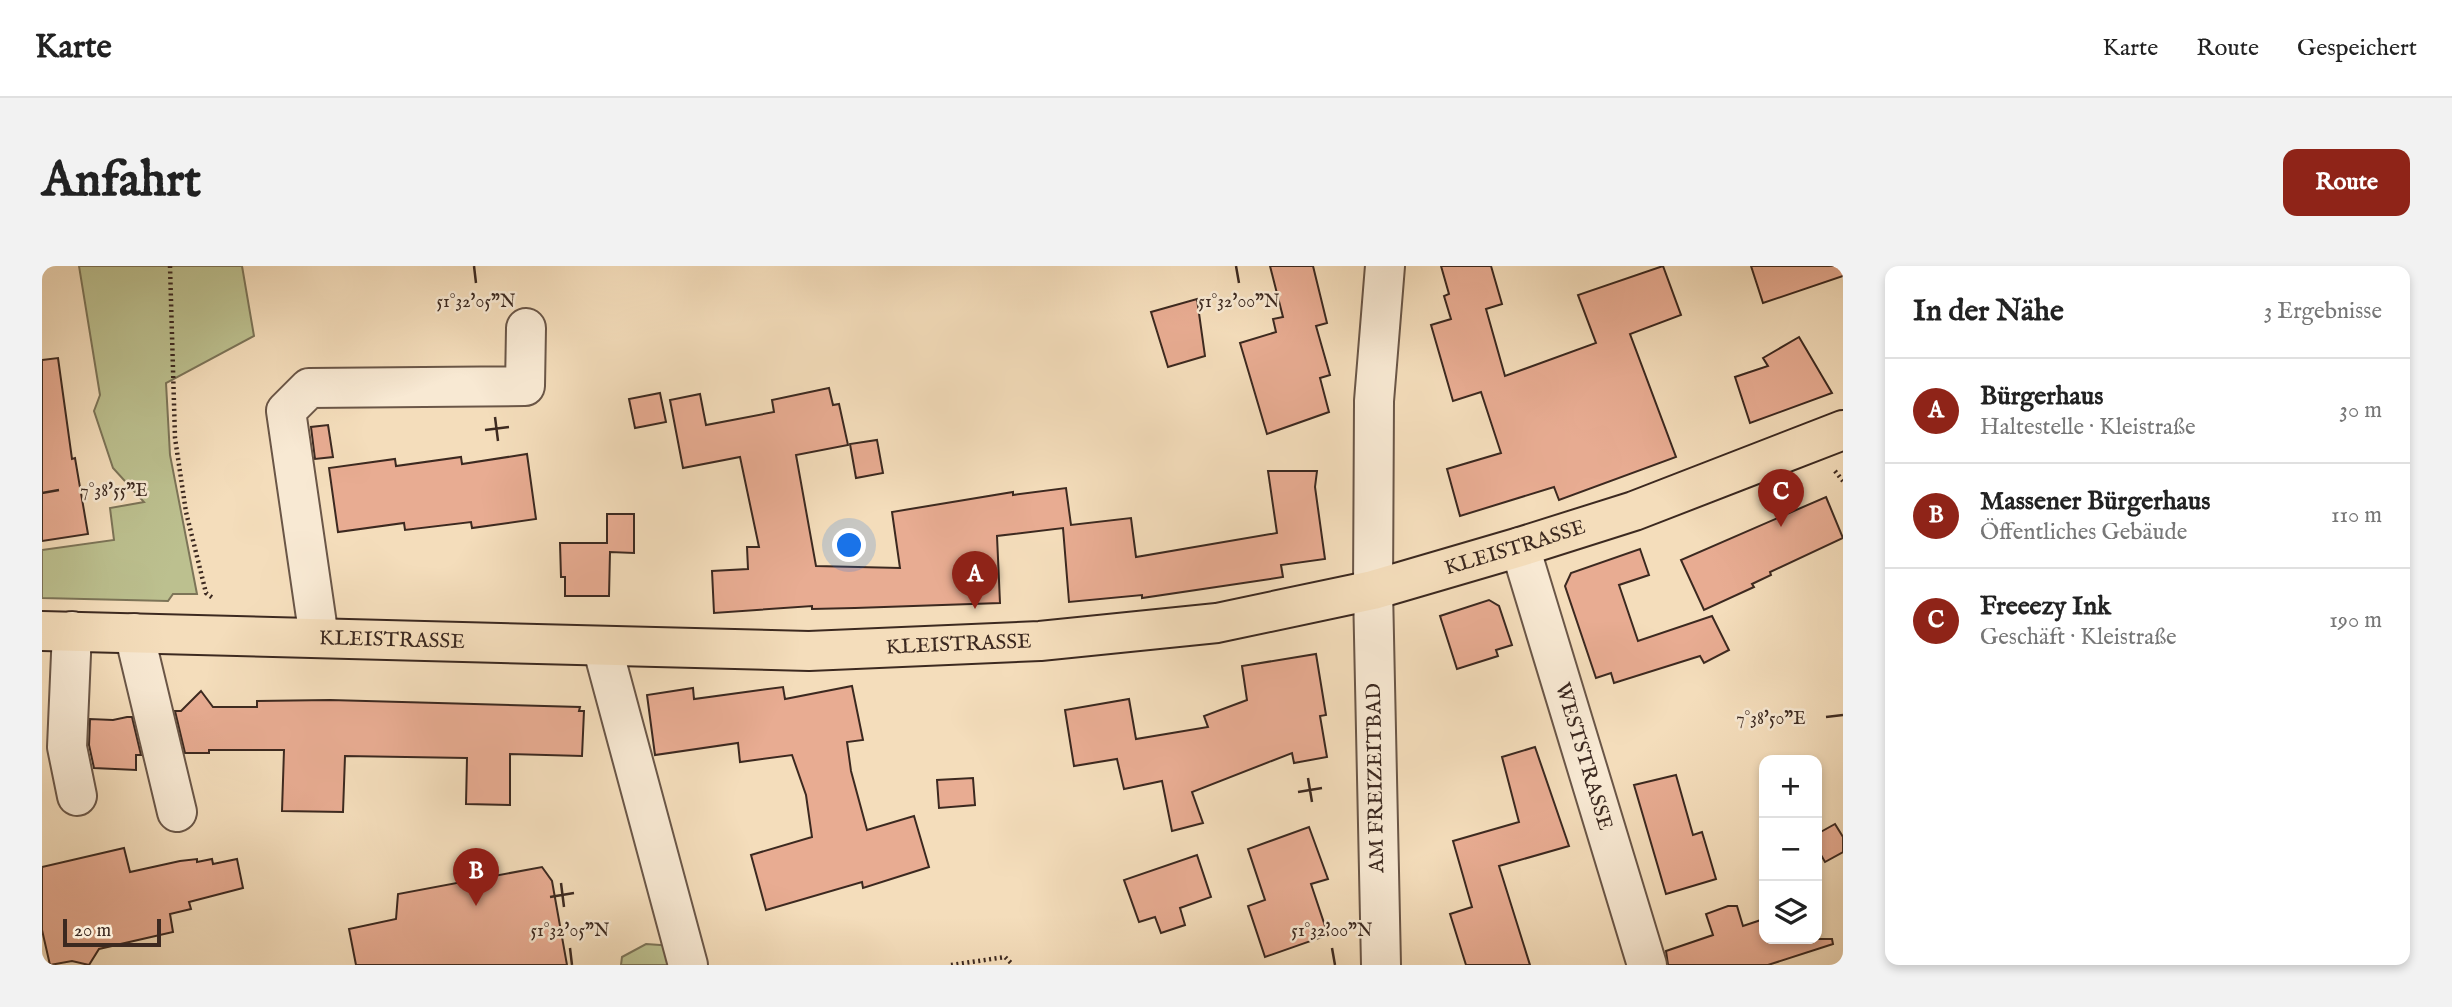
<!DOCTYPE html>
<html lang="de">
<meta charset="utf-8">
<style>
body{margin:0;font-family:"IM FELL English",serif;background:#f2f2f2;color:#222}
.controls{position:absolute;right:21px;bottom:21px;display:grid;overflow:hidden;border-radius:14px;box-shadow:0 4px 10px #0003}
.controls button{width:63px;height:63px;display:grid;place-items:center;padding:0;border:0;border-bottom:2px solid #e0e0e0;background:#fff;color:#222;font:35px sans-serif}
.scale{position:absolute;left:21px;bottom:18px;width:98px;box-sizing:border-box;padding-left:7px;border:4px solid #3c2920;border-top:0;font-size:19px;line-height:24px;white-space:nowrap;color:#3c2920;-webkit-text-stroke:5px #f8e9d3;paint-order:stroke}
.you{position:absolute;left:808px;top:280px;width:24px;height:24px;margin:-18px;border:5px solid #fff;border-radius:50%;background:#1a73e8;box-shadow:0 0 0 10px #1a73e833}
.badge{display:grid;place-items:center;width:46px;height:46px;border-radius:50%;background:#8f2418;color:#fff;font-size:23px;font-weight:700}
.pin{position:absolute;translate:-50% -58px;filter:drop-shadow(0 2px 4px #0008)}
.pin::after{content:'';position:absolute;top:37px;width:24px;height:21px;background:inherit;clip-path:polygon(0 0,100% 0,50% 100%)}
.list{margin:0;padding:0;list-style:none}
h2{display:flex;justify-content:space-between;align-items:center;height:91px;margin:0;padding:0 28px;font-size:30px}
h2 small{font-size:23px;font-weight:400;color:#767676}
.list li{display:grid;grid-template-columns:46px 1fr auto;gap:21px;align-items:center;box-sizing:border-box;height:105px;padding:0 28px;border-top:2px solid #e0e0e0}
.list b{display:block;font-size:26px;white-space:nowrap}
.list p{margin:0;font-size:23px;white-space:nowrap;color:#767676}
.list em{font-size:23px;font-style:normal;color:#767676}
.icon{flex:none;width:38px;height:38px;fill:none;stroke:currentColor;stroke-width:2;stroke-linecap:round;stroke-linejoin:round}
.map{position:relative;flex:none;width:1801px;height:699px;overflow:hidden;border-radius:14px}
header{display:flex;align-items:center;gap:42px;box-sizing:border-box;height:98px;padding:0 35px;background:#fff;border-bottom:2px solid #e0e0e0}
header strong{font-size:33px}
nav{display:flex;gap:38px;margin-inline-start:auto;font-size:24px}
.intro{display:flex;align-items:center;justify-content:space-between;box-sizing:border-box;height:168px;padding:0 42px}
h1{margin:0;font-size:49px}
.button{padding:18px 32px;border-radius:14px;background:#8f2418;color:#fff;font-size:24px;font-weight:700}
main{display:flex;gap:42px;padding:0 42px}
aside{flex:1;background:#fff;border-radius:14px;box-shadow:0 4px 10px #0003}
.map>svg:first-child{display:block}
.green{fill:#bcc08f;stroke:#7c7458;stroke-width:2}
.building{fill:#e8ac92;stroke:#3c2920;stroke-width:2}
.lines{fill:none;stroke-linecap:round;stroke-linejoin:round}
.minor-casing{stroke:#6a5647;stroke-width:42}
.major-casing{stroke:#3c2920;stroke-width:42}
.path{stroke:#3c2920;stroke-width:4.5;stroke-dasharray:2 3.5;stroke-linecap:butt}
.minor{stroke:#f8e9d3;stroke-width:38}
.major{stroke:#f4ddbb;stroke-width:38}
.ticks{fill:none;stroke:#3c2920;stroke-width:2.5}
.labels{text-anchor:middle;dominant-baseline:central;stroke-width:5;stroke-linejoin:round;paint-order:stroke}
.street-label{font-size:21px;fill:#3c2920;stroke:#f8e9d3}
.ticks-label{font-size:18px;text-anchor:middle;fill:#3c2920;stroke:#f8e9d3;stroke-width:5;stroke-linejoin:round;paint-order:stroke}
</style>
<header>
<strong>Karte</strong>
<nav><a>Karte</a><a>Route</a><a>Gespeichert</a></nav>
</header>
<div class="intro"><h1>Anfahrt</h1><a class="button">Route</a></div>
<main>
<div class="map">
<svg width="1801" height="699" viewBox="0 0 1801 699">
<rect width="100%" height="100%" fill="#f4ddbb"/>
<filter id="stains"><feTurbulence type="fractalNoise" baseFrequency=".00286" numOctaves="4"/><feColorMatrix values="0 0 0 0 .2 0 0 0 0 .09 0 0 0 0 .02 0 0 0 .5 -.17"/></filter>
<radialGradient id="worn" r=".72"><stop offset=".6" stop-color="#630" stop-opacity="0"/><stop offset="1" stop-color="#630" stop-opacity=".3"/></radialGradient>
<g class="green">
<polygon points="37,0 200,0 212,70 124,117 128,189 155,328 131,328 126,335 0,332 0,284 72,274 68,242 102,236 71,202 52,145 58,129"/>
<polygon points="604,678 632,680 635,699 579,699 580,691"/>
</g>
<g class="building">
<polygon points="1228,0 1271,0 1285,57 1274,60 1288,109 1278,112 1287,146 1225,168 1198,77 1234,66 1231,53 1241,51"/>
<polygon points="1399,0 1449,0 1460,38 1444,43 1463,110 1554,77 1536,29 1621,0 1639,49 1588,68 1634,191 1517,234 1512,221 1418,250 1405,203 1459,187 1439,126 1411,135 1389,59 1409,53 1402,30 1407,28"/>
<polygon points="1709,0 1801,0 1801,10 1721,37"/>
<polygon points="1155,33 1163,90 1126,101 1109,46"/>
<polygon points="1757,71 1790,127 1708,157 1693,111 1726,100 1721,92"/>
<polygon points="16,92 30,193 33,192 46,268 0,275 0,94"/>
<polygon points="787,122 791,139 797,138 806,179 754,189 774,300 858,302 850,246 971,226 971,229 1024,222 1029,259 1089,252 1094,291 1235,267 1226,205 1275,205 1273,221 1283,293 1239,299 1241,311 1100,332 1100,329 1027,336 1021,262 955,270 958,337 813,342 770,343 770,340 672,347 670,305 706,303 705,281 717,281 698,191 641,202 628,134 658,128 664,159 732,146 730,134"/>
<polygon points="618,127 624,156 593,162 587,133"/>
<polygon points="286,159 291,191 273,193 269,161"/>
<polygon points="835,174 841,207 814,212 808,178"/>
<polygon points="485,188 494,253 430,262 429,256 363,264 362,257 296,266 287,202 353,193 354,200 419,191 420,198"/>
<polygon points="1784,231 1801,272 1728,306 1729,309 1710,318 1712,321 1662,344 1639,294"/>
<polygon points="565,248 592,248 592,287 568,286 567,330 523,330 523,311 519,311 518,277 565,277"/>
<polygon points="1598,283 1607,309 1577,319 1596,375 1670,350 1687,384 1662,397 1658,390 1572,417 1569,407 1554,412 1523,320 1529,307"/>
<polygon points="1447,334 1457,340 1470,379 1454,384 1456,390 1415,403 1398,350"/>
<polygon points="1274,388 1284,449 1278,450 1285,491 1252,497 1250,487 1150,526 1161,557 1130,565 1120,515 1082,523 1075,493 1032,500 1023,444 1087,433 1094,473 1166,461 1162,450 1205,434 1200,400"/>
<polygon points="810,420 821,474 805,476 809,505 825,564 872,550 887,601 821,622 820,616 724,644 709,589 770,571 764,529 750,489 698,496 696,477 613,489 605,429 651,422 652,433 741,421 743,433"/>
<polygon points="159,425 171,441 215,441 215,435 288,434 538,441 537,445 542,445 540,490 468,488 468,539 424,538 425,492 303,490 301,546 240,545 242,484 167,484 167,487 143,487 133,445 139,445"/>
<polygon points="85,451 90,451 99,489 94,489 94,504 52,502 47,479 48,453 71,454"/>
<polygon points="1493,481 1527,580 1457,600 1488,699 1424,699 1408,648 1430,641 1411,575 1477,556 1460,491"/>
<polygon points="1634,509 1651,569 1660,566 1674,613 1624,628 1592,519"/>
<polygon points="931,512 933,539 897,542 895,514"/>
<polygon points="1793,558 1801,571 1801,586 1783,596 1775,582 1775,568"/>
<polygon points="1267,561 1286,613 1269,618 1286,669 1223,691 1206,640 1223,634 1206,583"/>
<polygon points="82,582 88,606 138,595 155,593 155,596 170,593 171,598 195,593 201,622 147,636 149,643 128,648 131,666 57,683 47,699 30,695 8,699 0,664 0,601"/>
<polygon points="1155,589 1169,631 1138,642 1143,659 1119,667 1113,651 1097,656 1082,614"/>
<polygon points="500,601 510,615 525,699 314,699 307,663 354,653 356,628"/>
<polygon points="1686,640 1695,640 1701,660 1722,653 1722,673 1790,673 1791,678 1726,699 1626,699 1624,685 1671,669 1664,648"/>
</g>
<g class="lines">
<defs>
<g id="minor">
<path id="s1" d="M 1478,281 L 1605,699"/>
<polyline points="30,365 25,481 35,530"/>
<polyline points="92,367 135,546"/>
<polyline points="277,372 244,145 267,122 483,120 484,62"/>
<polyline points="560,380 646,699"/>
<polyline points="1339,699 1331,324 1332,135 1343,0"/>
</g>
<g id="major">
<path id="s2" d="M 0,365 L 767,385 L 998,375 L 1175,357 L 1331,324 L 1478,281 L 1592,245 L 1801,164"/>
</g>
</defs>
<use href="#minor" class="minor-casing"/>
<use href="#major" class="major-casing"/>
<g class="path">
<polyline points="128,0 133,172 144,246 164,327 172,333"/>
<polyline points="1793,205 1801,215"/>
<polyline points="909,699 963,691 971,699"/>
</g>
<use href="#minor" class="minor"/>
<use href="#major" class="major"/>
</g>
<path class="ticks" d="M 432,0 L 434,17M 1194,0 L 1197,17M 453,151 L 456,175M 443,164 L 467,161M 0,227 L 17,224M 1784,451 L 1801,449M 1266,512 L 1270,536M 1256,526 L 1280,522M 519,617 L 522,641M 508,631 L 532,627M 528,682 L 530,699M 1290,682 L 1293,699"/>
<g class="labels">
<g class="street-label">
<text stroke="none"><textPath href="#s2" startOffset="1484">KLEISTRASSE</textPath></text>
<text stroke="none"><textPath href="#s2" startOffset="350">KLEISTRASSE</textPath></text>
<text stroke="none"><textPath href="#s2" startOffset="917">KLEISTRASSE</textPath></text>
<text stroke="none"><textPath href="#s1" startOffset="219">WESTSTRASSE</textPath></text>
<text transform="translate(1334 512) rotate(-91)">AM FREIZEITBAD</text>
</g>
</g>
<g class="ticks-label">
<text x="434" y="41">51°32'05"N</text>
<text x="1197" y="41">51°32'00"N</text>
<text x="72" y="230">7°38'55"E</text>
<text x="1729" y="458">7°38'50"E</text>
<text x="528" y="670">51°32'05"N</text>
<text x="1290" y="670">51°32'00"N</text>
</g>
<rect width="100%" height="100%" filter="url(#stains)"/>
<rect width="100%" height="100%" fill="url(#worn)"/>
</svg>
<div class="controls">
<button>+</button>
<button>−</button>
<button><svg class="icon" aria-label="layers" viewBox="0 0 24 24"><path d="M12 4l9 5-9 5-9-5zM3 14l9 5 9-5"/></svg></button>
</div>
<div class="scale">20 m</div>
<div class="you"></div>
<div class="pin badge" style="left:933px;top:343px">A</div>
<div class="pin badge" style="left:434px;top:640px">B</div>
<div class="pin badge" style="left:1739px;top:261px">C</div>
</div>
<aside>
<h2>In der Nähe<small>3 Ergebnisse</small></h2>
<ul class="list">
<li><span class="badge">A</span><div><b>Bürgerhaus</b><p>Haltestelle · Kleistraße</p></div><em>30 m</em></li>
<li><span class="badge">B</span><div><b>Massener Bürgerhaus</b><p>Öffentliches Gebäude</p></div><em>110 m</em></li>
<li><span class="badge">C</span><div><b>Freeezy Ink</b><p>Geschäft · Kleistraße</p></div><em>190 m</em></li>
</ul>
</aside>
</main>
